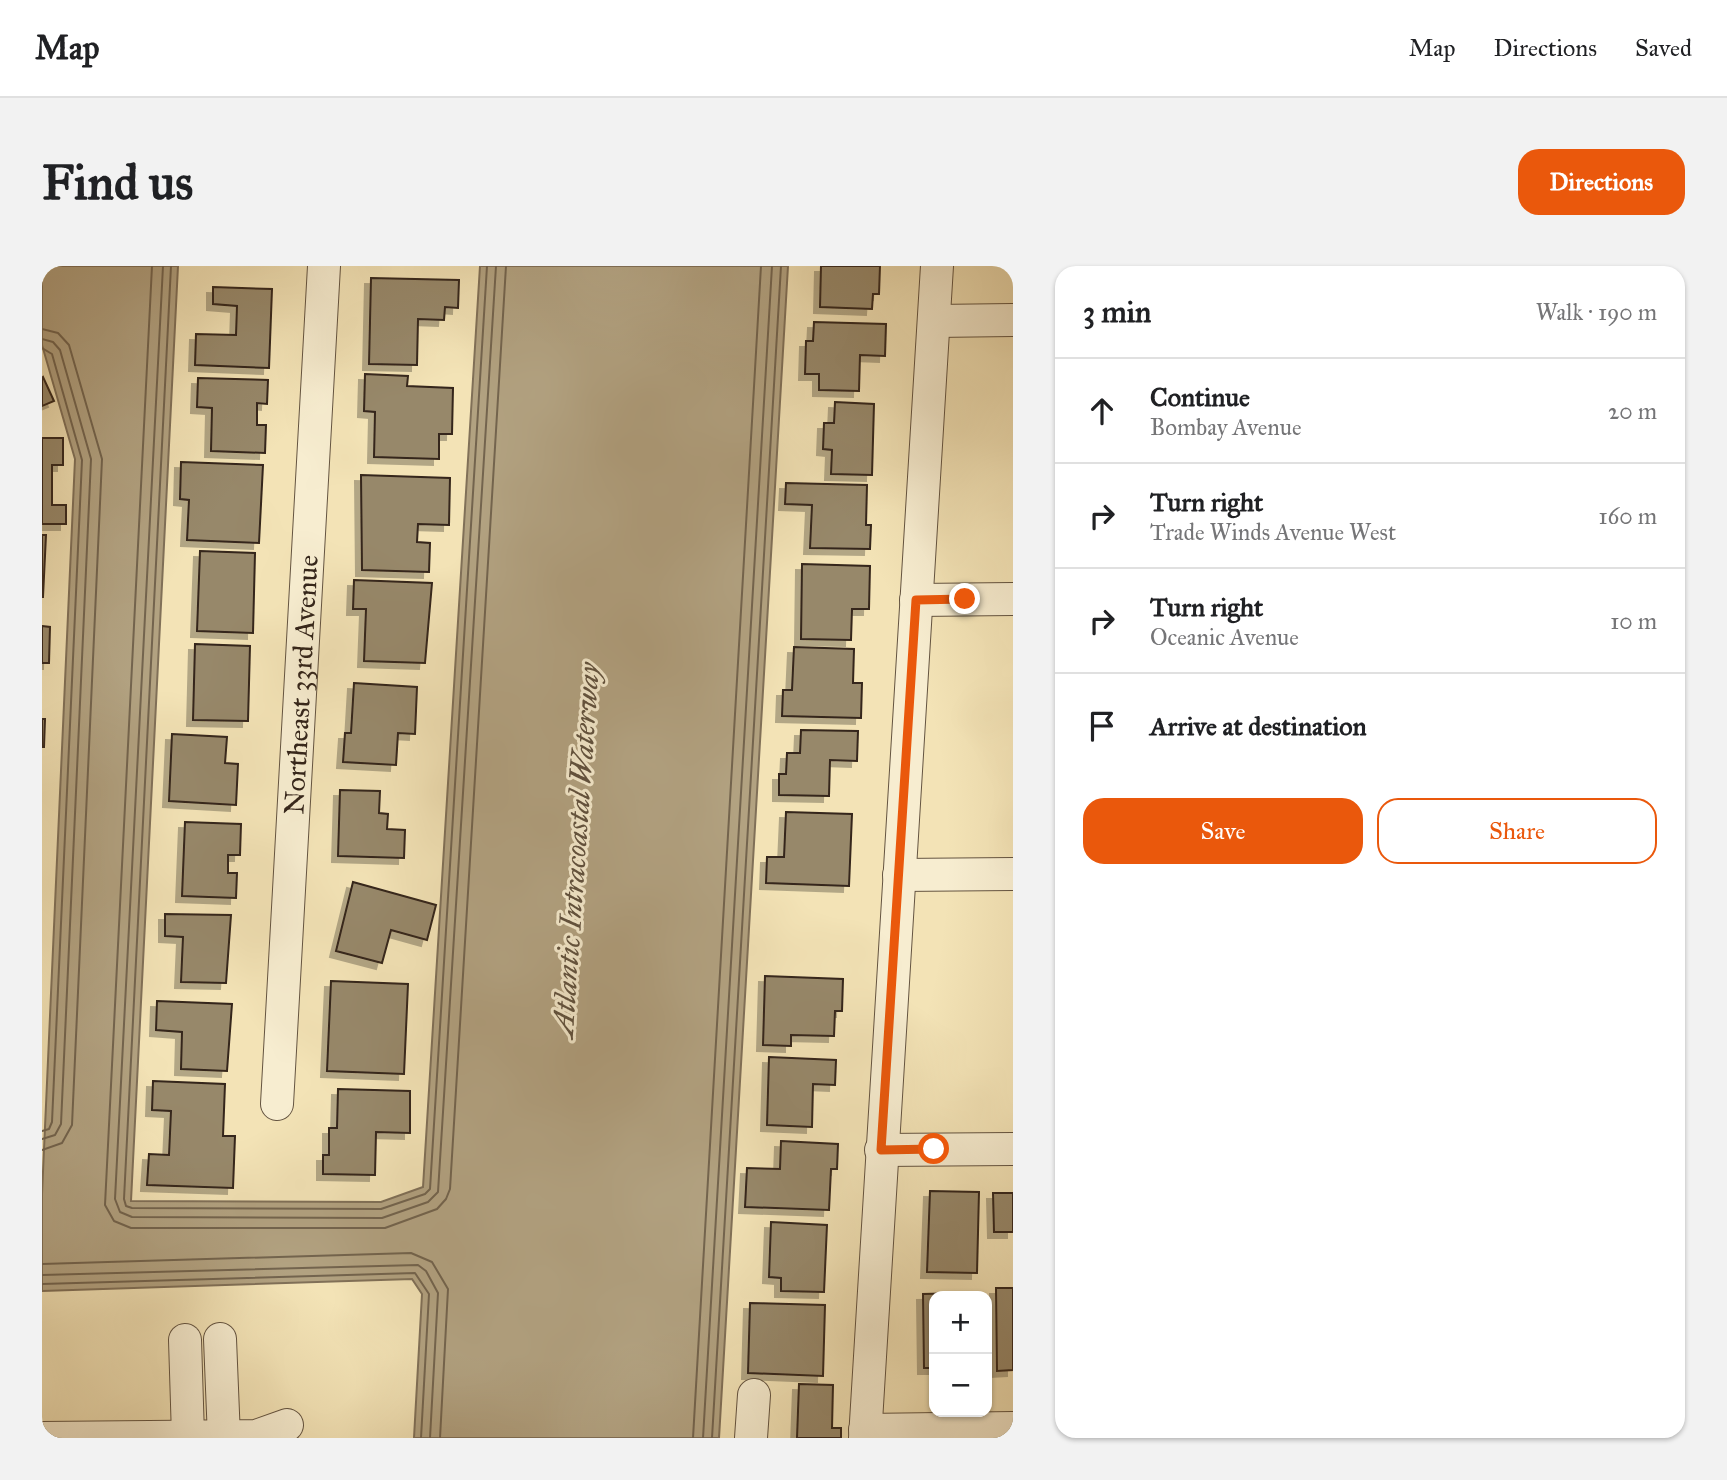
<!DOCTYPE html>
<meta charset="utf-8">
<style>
body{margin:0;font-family:"IM FELL Great Primer",serif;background:#f2f2f2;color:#202124}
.controls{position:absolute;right:21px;bottom:21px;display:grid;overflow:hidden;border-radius:14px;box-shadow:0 2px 5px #0004}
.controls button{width:63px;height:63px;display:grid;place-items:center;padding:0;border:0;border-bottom:2px solid #e0e0e0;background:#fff;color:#202124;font:35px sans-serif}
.stop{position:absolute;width:21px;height:21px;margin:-16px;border:5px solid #ea580c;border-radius:50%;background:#fff}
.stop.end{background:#ea580c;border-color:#fff;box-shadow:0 2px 7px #0008}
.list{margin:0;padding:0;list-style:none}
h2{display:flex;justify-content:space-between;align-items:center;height:91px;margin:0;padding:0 28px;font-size:30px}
h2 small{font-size:23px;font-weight:400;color:#757577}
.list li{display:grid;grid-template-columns:46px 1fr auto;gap:21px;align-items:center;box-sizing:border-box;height:105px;padding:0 28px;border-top:2px solid #e0e0e0}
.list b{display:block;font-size:26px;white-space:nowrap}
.list p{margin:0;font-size:23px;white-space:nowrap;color:#757577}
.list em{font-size:23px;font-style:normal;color:#757577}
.actions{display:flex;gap:14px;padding:21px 28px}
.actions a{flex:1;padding:16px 0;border:2px solid #ea580c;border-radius:21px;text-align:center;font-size:24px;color:#ea580c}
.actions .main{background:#ea580c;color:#fff}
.icon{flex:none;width:38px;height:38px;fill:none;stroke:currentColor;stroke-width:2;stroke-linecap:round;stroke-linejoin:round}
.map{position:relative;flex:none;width:971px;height:1172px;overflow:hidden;border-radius:21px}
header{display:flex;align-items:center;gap:42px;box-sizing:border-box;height:98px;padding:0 35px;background:#fff;border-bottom:2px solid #e0e0e0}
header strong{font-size:33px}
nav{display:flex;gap:38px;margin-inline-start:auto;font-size:24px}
.intro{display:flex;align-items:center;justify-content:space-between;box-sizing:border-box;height:168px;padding:0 42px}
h1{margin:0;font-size:49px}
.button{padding:18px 32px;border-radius:21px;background:#ea580c;color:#fff;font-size:24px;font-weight:700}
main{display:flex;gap:42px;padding:0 42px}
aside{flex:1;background:#fff;border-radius:21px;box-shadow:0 2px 5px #0004}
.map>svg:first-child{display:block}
.water{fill:#b2a281;stroke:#807058;stroke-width:2}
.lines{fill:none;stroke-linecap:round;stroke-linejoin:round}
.shore{stroke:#73644e;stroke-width:2}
.building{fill:#97886b;stroke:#34251a;stroke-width:2;filter:url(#shadow)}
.minor-casing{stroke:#645441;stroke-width:34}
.minor{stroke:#f7edd0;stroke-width:32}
.route{stroke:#ea580c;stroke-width:9}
.labels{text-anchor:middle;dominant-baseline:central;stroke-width:6;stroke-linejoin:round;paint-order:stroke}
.street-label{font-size:28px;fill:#34251a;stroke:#f7edd0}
.water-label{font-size:30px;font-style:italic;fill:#60513e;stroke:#f7edd0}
</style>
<header>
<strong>Map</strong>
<nav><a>Map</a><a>Directions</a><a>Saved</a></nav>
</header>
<div class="intro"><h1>Find us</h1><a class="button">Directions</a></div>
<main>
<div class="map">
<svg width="971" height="1172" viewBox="0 0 971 1172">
<defs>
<filter id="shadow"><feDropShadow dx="-6" dy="6" stdDeviation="0" flood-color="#0004"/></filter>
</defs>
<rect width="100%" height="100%" fill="#f3e3b6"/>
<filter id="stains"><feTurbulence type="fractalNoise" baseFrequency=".00286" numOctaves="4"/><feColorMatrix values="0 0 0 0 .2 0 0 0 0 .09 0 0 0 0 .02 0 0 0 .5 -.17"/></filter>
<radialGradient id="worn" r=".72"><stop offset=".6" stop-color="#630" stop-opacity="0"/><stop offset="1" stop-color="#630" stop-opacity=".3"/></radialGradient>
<polygon class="water" points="0,0 136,0 89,935 339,936 381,921 438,0 746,0 677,1172 372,1172 380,1028 370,1013 0,1025 0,928 33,193 0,79"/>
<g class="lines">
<g class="shore">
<polyline points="110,0 63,939 72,955 89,962 343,962 395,943 404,933 408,923 464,0"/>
<polyline points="121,0 73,933 78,946 90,951 340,952 386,936 396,926 454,0"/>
<polyline points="129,0 82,933 84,940 90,942 339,943 383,928 388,923 445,0"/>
<polyline points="0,63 16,67 27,79 60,193 30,859 20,877 0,884"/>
<polyline points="0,73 11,76 18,84 49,193 19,858 13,869 0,873"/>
<polyline points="0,82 10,88 40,194 10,856 7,863 0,865"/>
<polyline points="0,998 369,987 390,996 406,1023 398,1172"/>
<polyline points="0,1009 376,999 384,1005 396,1027 388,1172"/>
<polyline points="0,1018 373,1007 387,1028 379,1172"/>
<polyline points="651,1172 719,0"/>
<polyline points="661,1172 730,0"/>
<polyline points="670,1172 739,0"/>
</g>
</g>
<g class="building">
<polygon points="779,0 838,0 837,28 831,28 830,43 778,41"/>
<polygon points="329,12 417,14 416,42 403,41 402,54 376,53 375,99 327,98"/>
<polygon points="171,21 230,23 227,102 153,99 154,68 194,69 195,40 171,38"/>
<polygon points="772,56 844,58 843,90 818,89 817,125 777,124 777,108 763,108 764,75 771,75"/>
<polygon points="323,108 366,110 365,120 411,122 410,168 397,168 397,193 332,191 333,146 322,145"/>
<polygon points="1,111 12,135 0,140 0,112"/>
<polygon points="156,112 226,114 225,138 215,137 215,159 224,159 223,187 169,185 170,142 155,141"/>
<polygon points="793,136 832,138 830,209 789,208 790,184 781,183 782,157 792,157"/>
<polygon points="0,172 21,172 21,199 10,199 10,239 24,239 24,258 0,258"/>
<polygon points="139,196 221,199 217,277 145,274 147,234 138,233"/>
<polygon points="319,209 408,212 407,259 376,258 375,276 388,277 387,306 320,304"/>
<polygon points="744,217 825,219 824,259 829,259 828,283 768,282 770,239 743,238"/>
<polygon points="0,269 4,269 1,331 0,331"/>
<polygon points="158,285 213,287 211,367 155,365"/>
<polygon points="760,298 828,300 827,343 810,343 809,374 759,373"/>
<polygon points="312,314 390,317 383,397 322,395 324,343 311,343"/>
<polygon points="0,360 8,361 7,397 0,397"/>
<polygon points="153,378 208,380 206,455 151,454"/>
<polygon points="752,381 812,383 811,417 820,417 819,452 740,450 741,424 750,424"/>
<polygon points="312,417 375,421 373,468 356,467 354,499 301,496 303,467 309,467"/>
<polygon points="0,453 3,453 2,481 0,481"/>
<polygon points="759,464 816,465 815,495 788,494 787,530 737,529 737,508 744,508 745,487 758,487"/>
<polygon points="130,468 185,471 183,497 196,498 194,539 127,535"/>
<polygon points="298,524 338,525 337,547 346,548 345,563 363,564 362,592 296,590"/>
<polygon points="744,546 810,548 807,620 724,617 725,591 742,591"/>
<polygon points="143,556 199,558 198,589 186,589 186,607 195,607 194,632 140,630"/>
<polygon points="311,616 394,639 385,674 349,664 340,697 294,685"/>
<polygon points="123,648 189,649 184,717 139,716 141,671 123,670"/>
<polygon points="723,710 801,713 800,745 793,745 792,770 749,769 749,780 721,779"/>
<polygon points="289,715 366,718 362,808 285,805"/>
<polygon points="115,735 190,738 185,805 139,803 140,766 114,764"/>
<polygon points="727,791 794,794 793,819 771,818 770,861 725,859"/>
<polygon points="111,815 183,818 181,870 193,870 191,922 105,919 107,888 127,889 129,845 110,844"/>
<polygon points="296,823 368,825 368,867 334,866 333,909 281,908 281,889 287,889 287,862 295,862"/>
<polygon points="739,875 796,878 795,903 789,903 787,944 703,941 705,902 738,903"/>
<polygon points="888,925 937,926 935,1007 885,1006"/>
<polygon points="951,927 971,927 971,966 952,966"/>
<polygon points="729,956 785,959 782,1026 739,1025 739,1012 727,1011"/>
<polygon points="954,1022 971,1022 971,1104 955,1105"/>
<polygon points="920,1027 920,1030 892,1030 892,1102 882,1102 881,1028"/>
<polygon points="708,1037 783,1039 781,1110 706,1107"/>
<polygon points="757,1118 791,1119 790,1162 799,1162 799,1172 755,1172"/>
</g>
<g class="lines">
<defs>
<g id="minor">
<polyline points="892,55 971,54"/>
<polyline points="874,334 971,333"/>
<polyline points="857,609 971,608"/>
<path id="s1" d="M 235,838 L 282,0"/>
<polyline points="839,884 971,883"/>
<polyline points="178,1073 182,1172"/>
<polyline points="143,1074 146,1170"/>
<polyline points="823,1164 971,1162"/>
<polyline points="0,1172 214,1170 245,1159"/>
<polyline points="709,1172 712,1129"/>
<polyline points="823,1172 895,0"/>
</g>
</defs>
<use href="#minor" class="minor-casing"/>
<use href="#minor" class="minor"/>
</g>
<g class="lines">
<polyline class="route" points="892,883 839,884 874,334 923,333"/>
</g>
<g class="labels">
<g class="street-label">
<text stroke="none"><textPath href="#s1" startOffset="420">Northeast 33rd Avenue</textPath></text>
</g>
<g class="water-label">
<text transform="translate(534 584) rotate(-86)">Atlantic Intracoastal Waterway</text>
</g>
</g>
<rect width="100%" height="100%" filter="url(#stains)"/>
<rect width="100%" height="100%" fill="url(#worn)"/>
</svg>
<div class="controls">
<button>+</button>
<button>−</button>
</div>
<div class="stop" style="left:892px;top:883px"></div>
<div class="stop end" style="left:923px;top:333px"></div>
</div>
<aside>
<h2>3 min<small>Walk · 190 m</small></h2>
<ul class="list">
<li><svg class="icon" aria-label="ahead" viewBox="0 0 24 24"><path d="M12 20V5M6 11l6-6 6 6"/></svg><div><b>Continue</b><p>Bombay Avenue</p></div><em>20 m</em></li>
<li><svg class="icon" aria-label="right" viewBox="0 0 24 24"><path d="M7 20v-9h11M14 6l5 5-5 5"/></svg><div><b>Turn right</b><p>Trade Winds Avenue West</p></div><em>160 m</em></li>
<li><svg class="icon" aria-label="right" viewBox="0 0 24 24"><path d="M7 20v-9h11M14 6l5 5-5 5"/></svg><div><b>Turn right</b><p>Oceanic Avenue</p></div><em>10 m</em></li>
<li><svg class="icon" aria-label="arrive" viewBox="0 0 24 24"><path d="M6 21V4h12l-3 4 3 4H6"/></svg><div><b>Arrive at destination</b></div></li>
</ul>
<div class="actions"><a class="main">Save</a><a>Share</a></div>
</aside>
</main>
